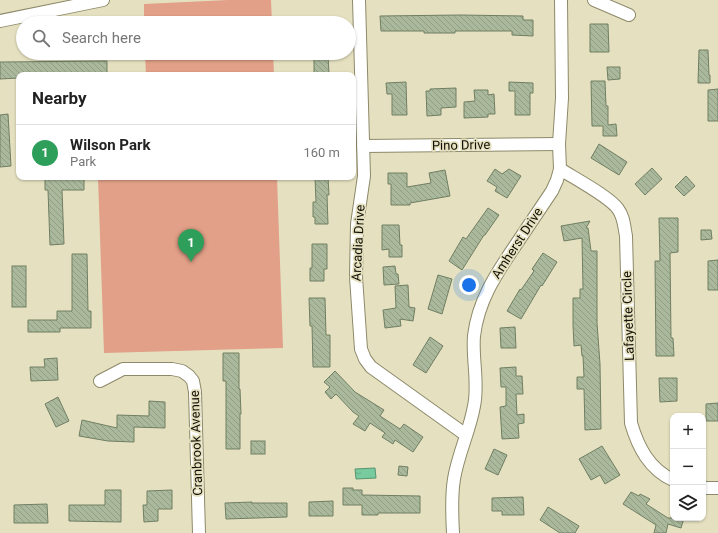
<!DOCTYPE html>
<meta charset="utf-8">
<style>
body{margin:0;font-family:Roboto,sans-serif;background:#f2f2f2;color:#222}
.controls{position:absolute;right:12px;bottom:12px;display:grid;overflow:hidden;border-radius:8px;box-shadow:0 1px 3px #0004}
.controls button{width:36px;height:36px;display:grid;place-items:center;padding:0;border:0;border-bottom:1px solid #e0e0e0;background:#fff;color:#222;font:20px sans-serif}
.you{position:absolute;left:469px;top:285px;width:14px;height:14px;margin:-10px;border:3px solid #fff;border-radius:50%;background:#1a73e8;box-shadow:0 0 0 6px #1a73e833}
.badge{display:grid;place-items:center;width:26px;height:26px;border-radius:50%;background:#db2777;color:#fff;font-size:13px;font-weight:700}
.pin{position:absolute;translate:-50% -33px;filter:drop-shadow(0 1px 2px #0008)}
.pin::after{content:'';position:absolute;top:21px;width:14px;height:12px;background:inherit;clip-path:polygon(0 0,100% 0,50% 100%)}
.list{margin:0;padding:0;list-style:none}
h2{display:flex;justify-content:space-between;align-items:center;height:52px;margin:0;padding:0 16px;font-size:17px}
h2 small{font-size:13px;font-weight:400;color:#767676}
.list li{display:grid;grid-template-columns:26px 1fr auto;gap:12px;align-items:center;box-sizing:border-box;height:56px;padding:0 16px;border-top:1px solid #e0e0e0}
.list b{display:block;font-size:15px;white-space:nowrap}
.list p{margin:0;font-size:13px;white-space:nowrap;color:#767676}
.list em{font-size:13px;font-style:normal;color:#767676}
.icon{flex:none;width:22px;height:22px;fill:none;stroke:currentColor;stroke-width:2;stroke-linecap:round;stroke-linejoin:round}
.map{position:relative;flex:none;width:718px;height:533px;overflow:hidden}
.search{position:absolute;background:#fff;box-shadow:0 1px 3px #0004;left:16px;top:16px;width:340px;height:44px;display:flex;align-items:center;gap:10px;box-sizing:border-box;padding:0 14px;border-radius:22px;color:#767676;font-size:15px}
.panel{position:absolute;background:#fff;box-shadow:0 1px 3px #0004;left:16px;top:72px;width:340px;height:108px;border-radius:8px}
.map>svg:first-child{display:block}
.park{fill:#e1a087}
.water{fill:url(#water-ripples);stroke:#599370}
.building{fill:url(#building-back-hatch);stroke:#707e63}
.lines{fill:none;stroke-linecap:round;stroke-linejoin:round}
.minor-casing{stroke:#8d896a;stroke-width:14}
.minor{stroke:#fff;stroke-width:12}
.labels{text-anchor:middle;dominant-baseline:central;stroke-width:3.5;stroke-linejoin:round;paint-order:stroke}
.street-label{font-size:13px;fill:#121005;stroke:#e5e1c0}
</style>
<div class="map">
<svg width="718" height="533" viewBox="0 0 718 533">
<defs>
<pattern id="water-ripples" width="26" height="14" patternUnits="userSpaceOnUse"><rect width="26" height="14" fill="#77cb9e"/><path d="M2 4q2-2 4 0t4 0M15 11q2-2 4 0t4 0" fill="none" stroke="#66ad87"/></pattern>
<pattern id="building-back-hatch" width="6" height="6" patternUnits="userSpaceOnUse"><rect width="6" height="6" fill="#aab99c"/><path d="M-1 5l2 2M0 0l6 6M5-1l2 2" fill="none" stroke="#919e85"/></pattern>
</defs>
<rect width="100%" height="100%" fill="#e5e1c0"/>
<g class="park">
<polygon points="228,0 271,0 272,23 144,23 144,4"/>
<polygon points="145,53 273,53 274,75 146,75"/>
<polygon points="98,177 277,177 283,348 104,353"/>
</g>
<polygon class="water" points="375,468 376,478 356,479 355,469"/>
<g class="building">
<polygon points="461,15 523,16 523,20 533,20 533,36 512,35 512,31 455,31 455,33 424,33 424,31 381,31 380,16"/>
<polygon points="590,24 608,24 609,52 590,52"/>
<polygon points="699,50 708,50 709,75 710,75 710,83 698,83"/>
<polygon points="314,56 328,56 329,73 314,74"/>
<polygon points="107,61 107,75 19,75 19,78 0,79 0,62"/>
<polygon points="607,67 620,67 620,79 608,80"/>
<polygon points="591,81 605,81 606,106 608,106 608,125 616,124 617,136 603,136 603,126 592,126"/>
<polygon points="406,82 407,115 392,115 392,94 387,94 386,83"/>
<polygon points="509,82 533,83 533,93 530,93 530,115 515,115 515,91 509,91"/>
<polygon points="456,88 456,107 441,108 441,115 427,116 426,91 430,91 430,89"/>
<polygon points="718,89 718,121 708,121 708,90"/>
<polygon points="474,90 488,90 488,95 494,94 495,114 488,114 488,117 464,118 464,102 475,101"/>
<polygon points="8,114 11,166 0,167 0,115"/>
<polygon points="599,144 627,162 619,175 591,158"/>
<polygon points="652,168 662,179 645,195 635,184"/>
<polygon points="495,169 502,174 509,169 521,176 507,198 495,191 497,187 487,181"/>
<polygon points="445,170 450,196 410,203 410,205 391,205 391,184 388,184 388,173 407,173 407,187 431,183 429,173"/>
<polygon points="686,176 695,186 684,196 675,187"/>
<polygon points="45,177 84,177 84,190 62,190 64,244 50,245 48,190 45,190"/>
<polygon points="315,177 328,177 329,195 327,195 328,224 315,224 315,217 313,217 313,202 316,202"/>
<polygon points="488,208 499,215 485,235 484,235 462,270 449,261 463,237 466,239"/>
<polygon points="659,218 678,218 678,252 670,253 671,338 673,338 674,356 656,356 655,261 660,261"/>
<polygon points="590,221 586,228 588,228 591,251 597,251 597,323 600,364 601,429 585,430 584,389 577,389 577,377 584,377 583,356 582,356 581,345 574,346 573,325 573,298 580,298 580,289 583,289 582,238 564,241 561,226"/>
<polygon points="382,225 399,225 400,245 402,245 402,257 389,257 389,249 382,250"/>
<polygon points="701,230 711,230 712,239 701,240"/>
<polygon points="312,244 327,244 327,269 324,269 324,281 310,281 310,268 312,268"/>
<polygon points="543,253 557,262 542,286 541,285 521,319 507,311 520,289 521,290 534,271 532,269"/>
<polygon points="72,254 87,254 88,311 91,311 91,328 60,328 60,332 28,332 28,320 57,320 57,311 72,311"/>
<polygon points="718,260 718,290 708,290 708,261"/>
<rect x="12" y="266" width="14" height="41"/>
<polygon points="395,266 396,274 398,274 399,284 384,285 383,267"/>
<polygon points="438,275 452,279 442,314 428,309"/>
<polygon points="408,285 409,307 415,308 413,321 400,319 401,326 385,328 383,310 396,308 395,286"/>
<polygon points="309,298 325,298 326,335 330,335 330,367 313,367 312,326 310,326"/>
<polygon points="515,327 516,348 501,348 500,328"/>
<polygon points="430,337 443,346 426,373 413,365"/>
<polygon points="223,353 239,353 239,389 240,389 241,414 240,414 240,449 226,449 226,381 223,381"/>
<polygon points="57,358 58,380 31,381 30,367 45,367 44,359"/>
<polygon points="516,367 516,376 522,376 523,394 516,394 517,415 524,414 524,423 518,424 519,438 502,439 500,407 506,406 506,387 501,387 500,368"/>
<polygon points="335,371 355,392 384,410 380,416 400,429 404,424 423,437 413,452 395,440 393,444 382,437 385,433 370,423 365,431 353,424 359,416 353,412 336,394 331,399 325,392 330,387 324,382"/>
<polygon points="659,378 677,378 677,401 660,402"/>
<polygon points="58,397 69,421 56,427 45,404"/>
<polygon points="149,401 165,402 165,428 134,427 134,442 108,441 79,436 82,420 117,428 117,415 149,416"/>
<polygon points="718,403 718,421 706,421 706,404"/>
<rect x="251" y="441" width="14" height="13"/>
<polygon points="602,446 620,475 605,484 600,475 591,480 579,459"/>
<polygon points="494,449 507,455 498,475 485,469"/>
<polygon points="399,466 408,467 407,476 398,475"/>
<polygon points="343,488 353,488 353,490 362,490 362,495 420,496 420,513 378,513 378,515 362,515 362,505 343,505"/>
<polygon points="105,490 121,490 121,522 69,521 69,505 105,505"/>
<polygon points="172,490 172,509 158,509 158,521 144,522 143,505 147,505 147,491"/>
<polygon points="631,492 639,496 640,494 650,499 646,504 668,518 684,518 681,528 668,524 666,533 654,533 656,525 623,504"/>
<polygon points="523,497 524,515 502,515 502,511 492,511 492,498"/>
<polygon points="333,501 333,516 309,516 309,502"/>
<polygon points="252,502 252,503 287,503 287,517 226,519 225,503"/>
<polygon points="47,504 48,523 14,523 14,505"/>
<polygon points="548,507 579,526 575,533 560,533 540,520"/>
</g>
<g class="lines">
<defs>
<g id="minor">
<polyline points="359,0 364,176 357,224 356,277 361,349 365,359 371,367 466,435"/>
<polyline points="594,0 629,15"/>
<polyline points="0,21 103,0"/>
<polyline points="363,146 559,144"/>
<path d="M 560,169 C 574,178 610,197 618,209 C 624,217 624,226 626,236 L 631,423 C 638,447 649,469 673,480"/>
<polyline points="100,381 123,369 172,369 182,371 189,376 193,381 195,392 199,533"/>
<polyline points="703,488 718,488"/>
<path d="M 453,533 C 452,515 451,497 454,479 C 458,454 470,430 474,406 C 479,383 472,359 474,336 C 478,301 496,274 515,246 C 527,228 540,209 552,191 L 557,180 L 560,169 L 559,144 L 562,98 L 561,0"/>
</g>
</defs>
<use href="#minor" class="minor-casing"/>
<use href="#minor" class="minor"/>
</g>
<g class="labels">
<g class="street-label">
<text transform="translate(461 145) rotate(-1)">Pino Drive</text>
<text transform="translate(358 243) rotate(-87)">Arcadia Drive</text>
<text transform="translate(517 243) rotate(-57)">Amherst Drive</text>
<text transform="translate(628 316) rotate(-92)">Lafayette Circle</text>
<text transform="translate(196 443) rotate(-92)">Cranbrook Avenue</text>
</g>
</g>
</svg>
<div class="controls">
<button>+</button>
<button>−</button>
<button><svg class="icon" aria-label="layers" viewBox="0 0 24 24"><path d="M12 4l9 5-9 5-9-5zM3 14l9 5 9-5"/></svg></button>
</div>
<div class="you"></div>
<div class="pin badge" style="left:191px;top:262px;background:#2e9e5b">1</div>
<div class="search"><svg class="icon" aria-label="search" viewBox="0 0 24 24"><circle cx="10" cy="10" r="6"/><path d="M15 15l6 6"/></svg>Search here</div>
<section class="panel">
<h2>Nearby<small></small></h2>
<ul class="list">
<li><span class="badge" style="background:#2e9e5b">1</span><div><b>Wilson Park</b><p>Park</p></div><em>160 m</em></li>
</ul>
</section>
</div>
